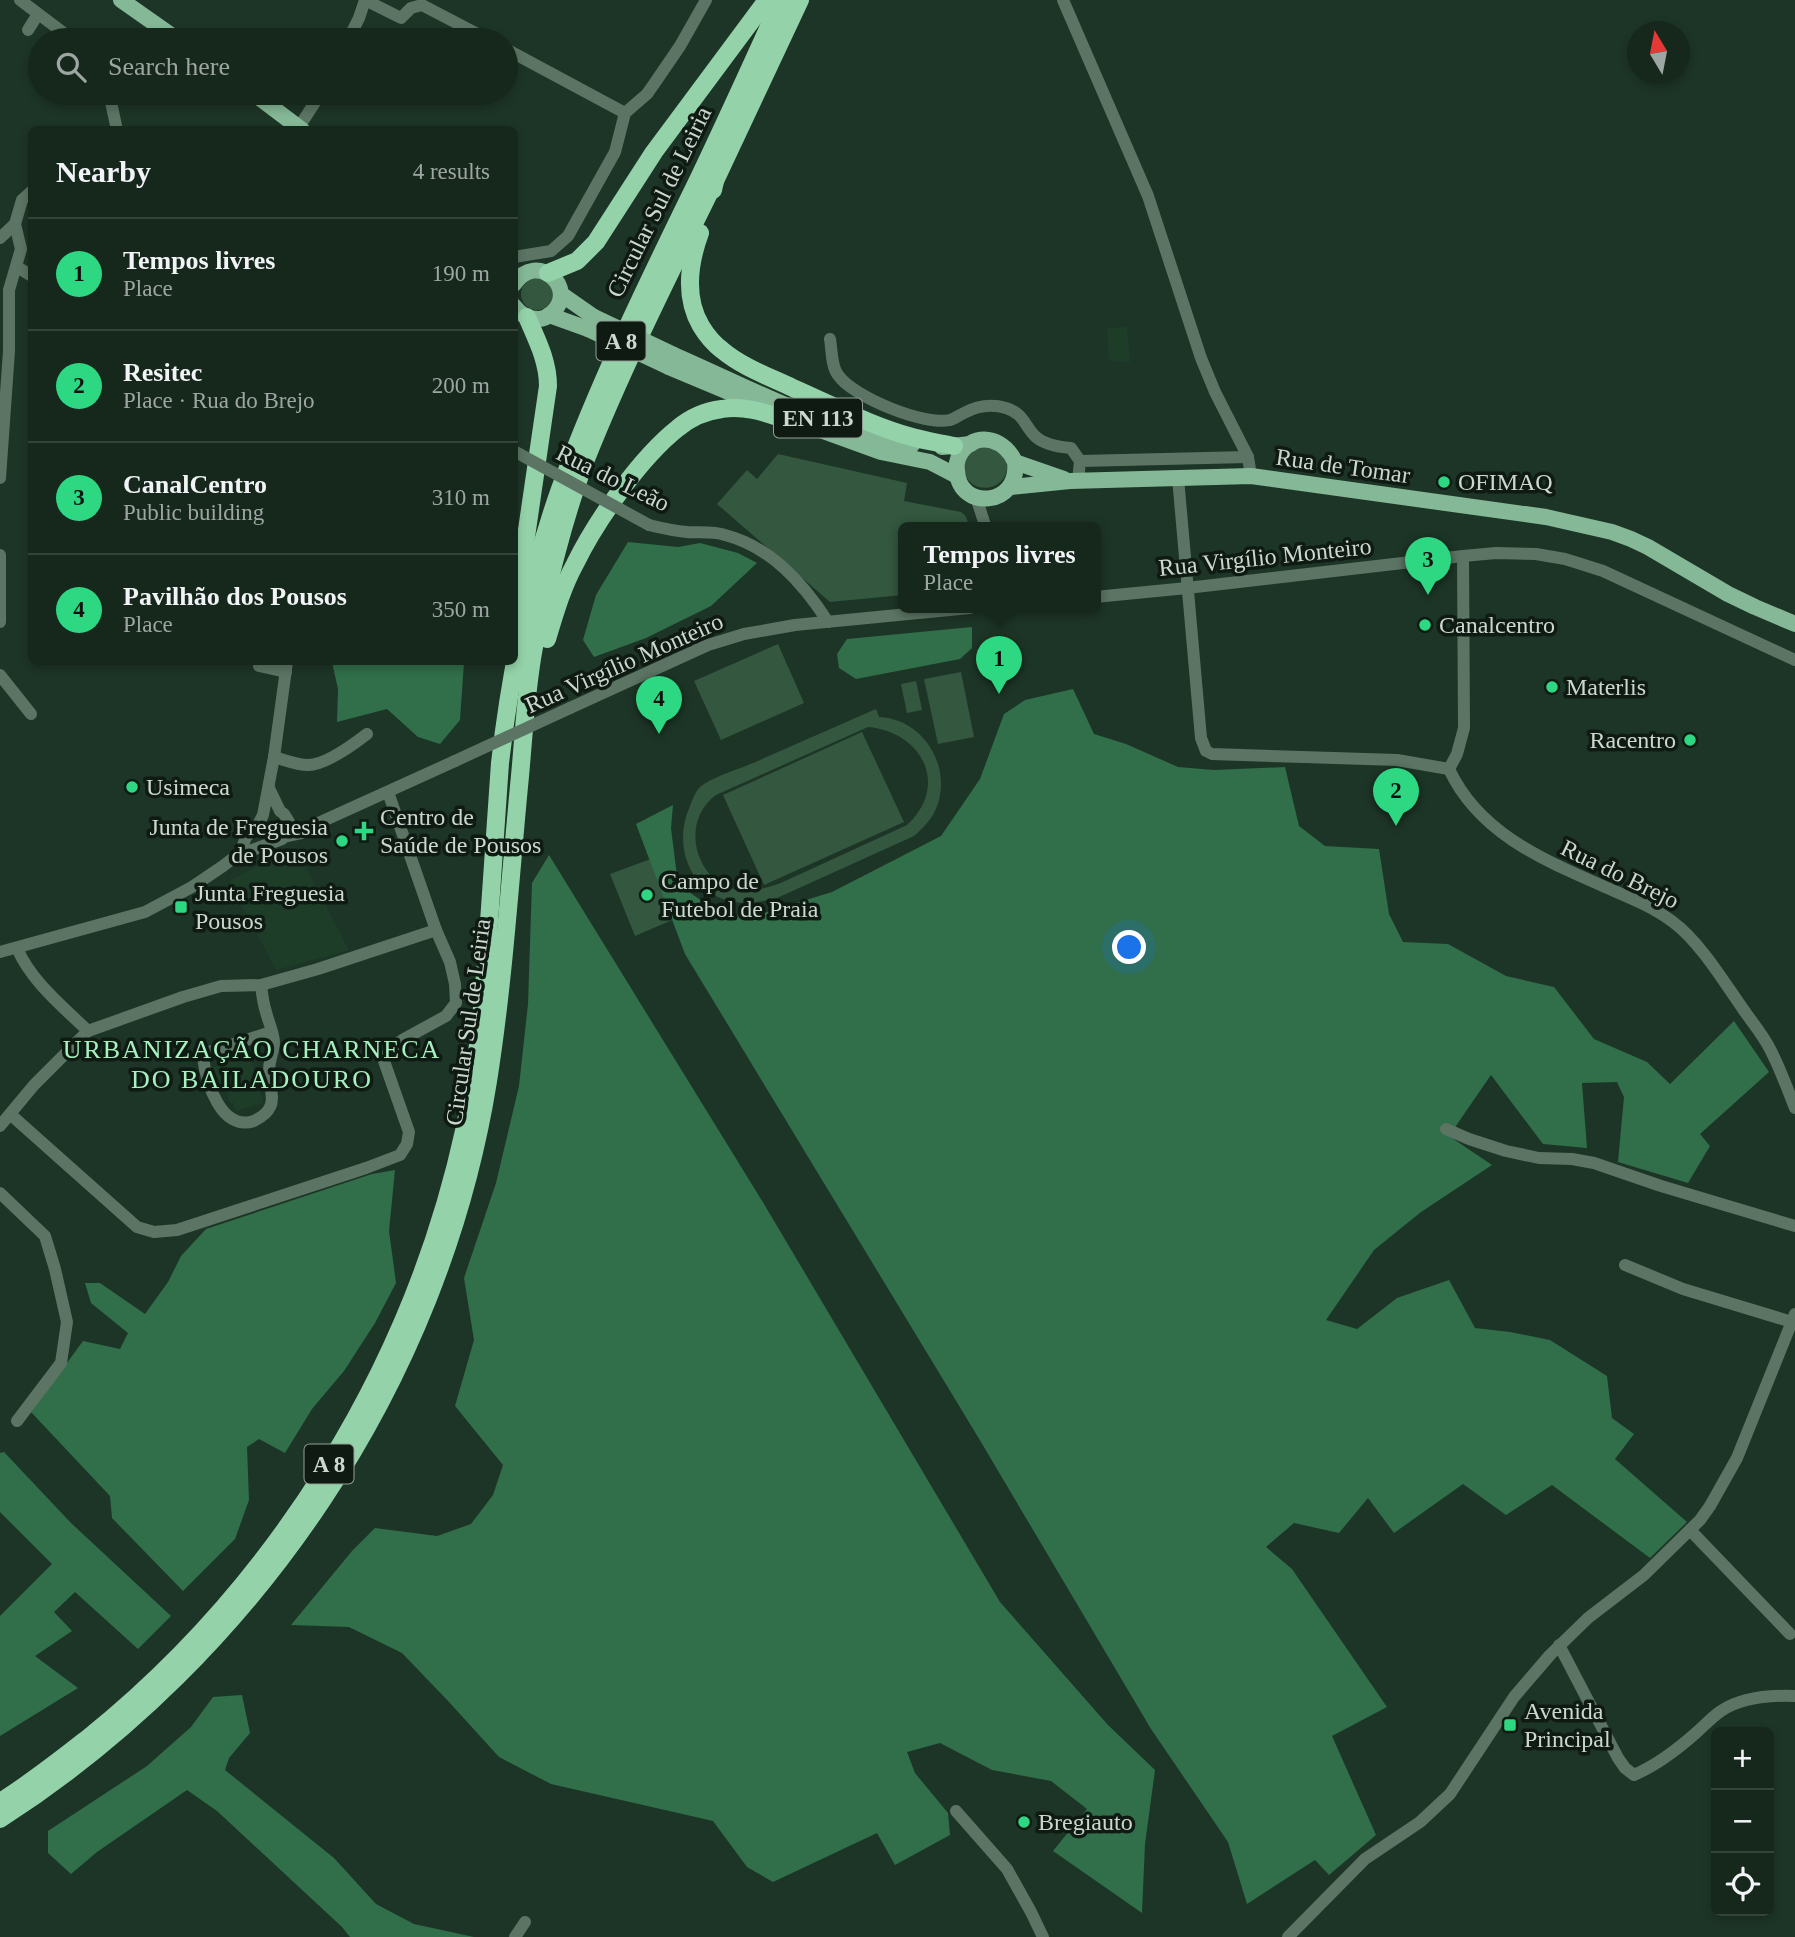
<!DOCTYPE html>
<meta charset="utf-8">
<style>
body{margin:0;font-family:"Times New Roman",serif;background:#1f3025;color:#f1f3f6}
.controls{position:absolute;right:21px;bottom:21px;display:grid;overflow:hidden;border-radius:10px;box-shadow:0 4px 10px #0003}
.controls button{width:63px;height:63px;display:grid;place-items:center;padding:0;border:0;border-bottom:2px solid #35443b;background:#16281c;color:#f1f3f6;font:35px sans-serif}
.compass{position:absolute;left:1627px;top:21px;width:63px;height:63px;border-radius:50%;background:#16281c;box-shadow:0 4px 10px #0003;rotate:350deg}
.you{position:absolute;left:1130px;top:948px;width:24px;height:24px;margin:-18px;border:5px solid #fff;border-radius:50%;background:#1a73e8;box-shadow:0 0 0 10px #1a73e833}
.badge{display:grid;place-items:center;width:46px;height:46px;border-radius:50%;background:#2ed883;color:#111;font-size:23px;font-weight:700}
.pin{position:absolute;translate:-50% -58px;filter:drop-shadow(0 2px 4px #0008)}
.pin::after{content:'';position:absolute;top:37px;width:24px;height:21px;background:inherit;clip-path:polygon(0 0,100% 0,50% 100%)}
.popup{position:absolute;left:898px;top:522px;width:203px;height:91px;box-sizing:border-box;display:grid;place-content:center;border-radius:10px;background:#16281c;filter:drop-shadow(0 2px 5px #0005);font-size:23px;white-space:nowrap;color:#9ea6a3}
.popup b{font-size:26px;color:#f1f3f6}
.popup::after{content:'';position:absolute;left:50%;top:100%;margin-left:-14px;border:14px solid transparent;border-top-color:#16281c}
.list{margin:0;padding:0;list-style:none}
h2{display:flex;justify-content:space-between;align-items:center;height:91px;margin:0;padding:0 28px;font-size:30px}
h2 small{font-size:23px;font-weight:400;color:#9ea6a3}
.list li{display:grid;grid-template-columns:46px 1fr auto;gap:21px;align-items:center;box-sizing:border-box;height:112px;padding:0 28px;border-top:2px solid #35443b}
.list b{display:block;font-size:26px;white-space:nowrap}
.list p{margin:0;font-size:23px;white-space:nowrap;color:#9ea6a3}
.list em{font-size:23px;font-style:normal;color:#9ea6a3}
.icon{flex:none;width:38px;height:38px;fill:none;stroke:currentColor;stroke-width:2;stroke-linecap:round;stroke-linejoin:round}
.map{position:relative;flex:none;width:1795px;height:1937px;overflow:hidden}
.search{position:absolute;background:#16281c;box-shadow:0 4px 10px #0003;left:28px;top:28px;width:490px;height:77px;display:flex;align-items:center;gap:18px;box-sizing:border-box;padding:0 24px;border-radius:38px;color:#9ea6a3;font-size:26px}
.panel{position:absolute;background:#16281c;box-shadow:0 4px 10px #0003;left:28px;top:126px;width:490px;height:539px;border-radius:10px}
.map>svg:first-child{display:block}
.built{fill:#1d3d29}
.green{fill:#345740;fill-rule:evenodd}
.forest{fill:#316e4a}
.lines{fill:none;stroke-linecap:round;stroke-linejoin:round}
.minor{stroke:#5b7463;stroke-width:12}
.major{stroke:#84b896;stroke-width:16}
.highway{stroke:#94d3aa;stroke-width:18}
.minor-bridge{stroke:#5b7463;stroke-width:12}
.major-bridge{stroke:#84b896;stroke-width:16}
.poi-dot{fill:#2ed883;stroke:#0f1a13;stroke-width:2.5}
.labels{text-anchor:middle;dominant-baseline:central;stroke-width:7;stroke-linejoin:round;paint-order:stroke}
.shield{fill:#0f1a13;stroke:#929f96;stroke-width:2}
.shield-label{font-size:23px;font-weight:bold;fill:#cad8ce}
.street-label{font-size:24px;fill:#cad8ce;stroke:#0f1a13}
.poi-label{font-size:24px;fill:#cad8ce;stroke:#0f1a13;text-anchor:start}
.neighbourhood-label{font-size:26px;letter-spacing:2px;fill:#a6f1c0;stroke:#0f1a13}
</style>
<div class="map">
<svg width="1795" height="1937" viewBox="0 0 1795 1937">
<rect width="100%" height="100%" fill="#1d3526"/>
<g class="built">
<polygon points="1127,327 1130,362 1109,361 1107,328"/>
<polygon points="295,847 349,950 276,970 229,881"/>
<polygon points="250,1056 264,1103 236,1111 233,1102 230,1103 226,1090 220,1091 213,1067"/>
</g>
<g class="green">
<circle cx="537" cy="294" r="16"/>
<path d="M 982,445 L 1002,451 C 1004,457 1008,462 1007,468 C 1006,490 973,496 965,474 C 963,469 965,463 966,457 Z"/>
<path d="M 778,454 L 907,483 L 904,501 L 961,512 C 967,516 968,520 968,528 L 903,528 L 903,595 L 830,602 L 717,504 L 747,470 L 757,479 Z"/>
<polygon points="778,644 804,703 721,740 694,681"/>
<polygon points="961,672 974,737 938,744 924,679"/>
<polygon points="916,681 922,710 907,713 901,684"/>
<path d="M 876,709 L 879,717 C 927,719 956,774 933,815 C 928,823 921,830 914,836 L 777,898 C 761,902 746,905 730,901 C 690,892 674,846 688,811 C 692,802 695,789 704,784 C 718,775 737,770 753,763 C 794,745 835,727 876,709 ZM 868,727 C 922,732 950,785 907,825 L 783,882 C 765,889 743,895 725,886 C 691,868 684,818 716,795 Z"/>
<polygon points="862,732 904,822 764,885 723,795"/>
<polygon points="659,856 684,915 635,936 610,874"/>
</g>
<g class="forest">
<polygon points="628,542 678,547 700,543 738,553 757,563 711,606 646,638 594,657 583,640 596,595"/>
<polygon points="972,627 972,648 960,659 856,679 839,668 837,654 847,639"/>
<polygon points="332,662 464,662 460,720 440,744 418,737 387,709 337,722 338,689"/>
<polygon points="1073,689 1094,734 1126,744 1178,767 1214,770 1285,767 1299,826 1325,846 1379,849 1389,914 1403,942 1448,944 1506,976 1554,987 1594,1039 1647,1062 1670,1084 1734,1021 1769,1072 1700,1134 1710,1146 1688,1183 1618,1162 1624,1097 1617,1082 1582,1083 1587,1148 1543,1144 1491,1075 1449,1136 1492,1165 1421,1212 1374,1250 1326,1320 1357,1329 1397,1298 1449,1280 1475,1328 1510,1332 1550,1340 1607,1376 1612,1418 1634,1434 1615,1459 1687,1522 1650,1558 1552,1485 1506,1515 1463,1484 1394,1533 1368,1498 1339,1533 1294,1523 1266,1547 1292,1569 1387,1707 1332,1736 1376,1835 1329,1875 1315,1860 1247,1904 1228,1842 1151,1729 978,1437 685,954 636,824 673,805 671,828 678,884 720,914 757,915 832,892 941,836 980,779 1004,714 1025,700"/>
<polygon points="549,855 764,1204 1000,1602 1108,1725 1155,1770 1145,1844 1142,1913 1053,1851 1087,1809 1051,1781 992,1770 940,1743 907,1752 915,1773 948,1813 950,1835 895,1865 877,1833 773,1882 747,1867 713,1821 551,1784 499,1757 449,1702 402,1653 349,1627 291,1625 352,1551 375,1528 437,1536 471,1524 493,1495 503,1465 455,1406 474,1340 464,1278 496,1183 519,1086 528,1004 532,883"/>
<polygon points="395,1170 389,1231 396,1283 375,1323 344,1371 312,1409 285,1453 259,1439 247,1447 249,1500 235,1539 183,1591 112,1518 110,1496 31,1412 83,1341 120,1349 128,1333 91,1303 85,1283 100,1283 145,1314 168,1282 181,1256 206,1229 372,1174"/>
<polygon points="4,1452 71,1523 171,1616 138,1649 75,1592 54,1612 72,1631 35,1656 78,1688 0,1736 0,1616 52,1564 0,1512 0,1453"/>
<polygon points="242,1695 250,1733 229,1758 225,1770 334,1858 376,1904 414,1924 474,1937 350,1937 342,1927 217,1811 187,1790 97,1852 71,1874 48,1853 48,1831 147,1766 191,1727 213,1697"/>
</g>
<g class="lines">
<g class="minor">
<polyline points="20,0 73,40"/>
<polyline points="365,0 401,18 411,8 422,5 489,40"/>
<polyline points="1063,0 1148,196 1201,358 1215,392 1248,457 1251,476"/>
<polyline points="28,30 38,14"/>
<polyline points="348,40 359,18 365,0"/>
<polyline points="506,49 625,113"/>
<polyline points="109,93 117,130"/>
<polyline points="299,127 321,93"/>
<polyline points="0,238 15,224"/>
<polyline points="514,257 551,251 568,236 615,152 625,113 647,94 654,84 680,46 706,0"/>
<polyline points="17,267 32,276"/>
<path d="M 830,339 C 832,350 831,366 838,375 C 853,397 924,426 950,420 C 955,419 959,415 964,413 C 977,406 992,404 1006,408 C 1025,414 1024,426 1036,437 C 1045,445 1059,447 1071,448 L 1080,461"/>
<polyline points="0,478 9,351 9,290 21,249 15,224 22,200 32,191"/>
<polyline points="1178,478 1201,738 1206,751 1212,754 1397,760 1449,769 1457,754 1464,728 1463,556"/>
<polyline points="1078,481 1080,461 1248,457"/>
<polyline points="976,497 986,528"/>
<path d="M 649,525 C 661,528 674,531 687,532 C 699,533 713,531 725,535 C 771,547 803,583 828,622"/>
<polyline points="0,555 0,622"/>
<polyline points="1095,597 1187,588 1463,556 1496,553 1536,554 1565,559 1581,564 1603,571 1795,660"/>
<polyline points="259,666 286,672"/>
<polyline points="0,675 31,714"/>
<polyline points="570,708 708,645 744,634 795,625 970,608"/>
<path d="M 274,757 C 285,760 297,765 308,765 C 325,765 354,744 367,734"/>
<path d="M 1449,769 C 1480,836 1549,862 1612,890 C 1633,899 1655,908 1673,922 C 1700,942 1724,982 1743,1009 C 1752,1022 1763,1035 1770,1049 C 1780,1068 1787,1088 1795,1108"/>
<polyline points="284,837 302,833 314,825 455,761"/>
<polyline points="240,853 246,837 258,825 263,815 274,757 287,662"/>
<polyline points="0,952 145,912 192,887 223,866 240,853 252,850 282,839 288,830 289,822 284,814 280,811 269,788"/>
<path d="M 261,985 C 262,994 263,1003 266,1012 C 268,1021 274,1033 274,1043 C 273,1055 268,1061 269,1075 C 269,1085 275,1098 270,1107 C 267,1114 260,1118 254,1121 C 221,1132 206,1082 203,1057 L 206,1053 L 271,1032"/>
<polyline points="88,1031 183,997 221,986 261,985 318,969 436,930"/>
<polyline points="10,1114 137,1227 154,1232 177,1230 366,1168 400,1155 407,1144 409,1132 384,1061 390,1049 404,1039 446,1016 456,1003 455,984 450,962 436,930 388,792"/>
<path d="M 0,1126 L 34,1085 L 88,1031 C 62,1006 31,981 17,948"/>
<polyline points="1446,1129 1469,1139 1506,1151 1539,1158 1572,1159 1594,1163 1661,1186 1795,1226"/>
<polyline points="0,1193 45,1236 55,1269 67,1322 61,1363 17,1421"/>
<polyline points="1625,1265 1683,1289 1792,1322"/>
<polyline points="1690,1530 1790,1634"/>
<path d="M 1559,1645 L 1618,1758 L 1625,1768 L 1634,1775 C 1657,1765 1678,1749 1697,1732 C 1705,1725 1712,1717 1721,1711 C 1742,1697 1771,1695 1795,1696"/>
<polyline points="956,1811 1007,1869 1031,1912 1043,1937"/>
<polyline points="515,1937 525,1922"/>
<polyline points="1288,1937 1365,1859 1420,1822 1450,1794 1514,1697 1550,1655 1588,1618 1644,1575 1700,1520 1710,1506 1737,1458 1795,1314"/>
</g>
<g class="major">
<polyline points="121,0 178,40"/>
<polyline points="253,93 302,130"/>
<path d="M 514,284 C 537,250 578,288 553,312 C 549,316 543,319 538,319 C 527,319 520,314 514,306"/>
<polyline points="561,294 594,317"/>
<polyline points="549,315 588,329"/>
<path d="M 674,355 C 750,388 830,432 912,445"/>
<polyline points="669,367 767,408"/>
<polyline points="790,419 881,452 930,462 957,476"/>
<polyline points="942,447 971,444"/>
<path d="M 1015,462 C 1020,507 959,511 957,471 C 956,464 958,456 963,450 C 980,430 1006,441 1015,462 L 1064,479"/>
<polyline points="1011,487 1070,481 1251,476 1546,517 1612,532 1631,539 1648,547 1728,594 1755,607 1795,624"/>
</g>
<g class="highway">
<polyline points="713,190 715,181 800,0"/>
<path d="M 700,233 C 689,263 684,297 701,326 C 707,336 714,344 722,350 C 742,367 770,377 793,388 C 832,405 871,426 912,437 C 926,441 940,443 954,446"/>
<polyline points="548,273 577,261 596,242 654,152 767,0"/>
<path d="M 514,619 L 548,386 C 548,361 537,340 527,317"/>
<path d="M 547,639 C 555,613 562,588 575,564 C 596,521 640,458 678,428 C 690,418 706,411 722,409 C 748,404 776,417 800,424"/>
<path d="M 0,1802 C 31,1783 60,1760 88,1738 C 277,1586 412,1368 464,1131 C 477,1071 482,1012 487,951 C 491,888 496,826 500,763 C 510,675 530,573 560,489 C 599,382 649,280 699,178 C 727,119 754,60 781,0"/>
<path d="M 0,1819 C 255,1655 440,1381 488,1081 C 504,980 510,878 520,776 C 524,733 526,689 534,647 C 548,584 563,519 586,459 C 624,364 670,273 715,181"/>
</g>
<g class="minor-bridge">
<polyline points="514,451 649,525"/>
<polyline points="455,761 570,708"/>
</g>
<g class="major-bridge">
<polyline points="594,317 674,355"/>
<polyline points="588,329 669,367"/>
</g>
</g>
<g class="poi-dot">
<circle cx="1444" cy="482" r="7"/>
<circle cx="1425" cy="625" r="7"/>
<circle cx="1552" cy="687" r="7"/>
<circle cx="1690" cy="740" r="7"/>
<circle cx="132" cy="787" r="7"/>
<path d="M360.5 820.5h7v7h7v7h-7v7h-7v-7h-7v-7h7z"/>
<circle cx="342" cy="841" r="7"/>
<circle cx="647" cy="895" r="7"/>
<rect x="174" y="900" width="14" height="14" rx="3.5"/>
<rect x="1503" y="1718" width="14" height="14" rx="3.5"/>
<circle cx="1024" cy="1822" r="7"/>
</g>
<g class="labels">
<g class="shield">
<rect x="596.5" y="321.5" width="49" height="39" rx="5"/>
<rect x="774" y="398.5" width="88" height="39" rx="5"/>
<rect x="304.5" y="1444.5" width="49" height="39" rx="5"/>
</g>
<g class="shield-label">
<text x="621" y="341">A 8</text>
<text x="818" y="418">EN 113</text>
<text x="329" y="1464">A 8</text>
</g>
<g class="street-label">
<text transform="translate(659 202) rotate(-64)">Circular Sul de Leiria</text>
<text transform="translate(1343 466) rotate(8)">Rua de Tomar</text>
<text transform="translate(613 478) rotate(26)">Rua do Leão</text>
<text transform="translate(1265 557) rotate(-6)">Rua Virgílio Monteiro</text>
<text transform="translate(624 663) rotate(-24)">Rua Virgílio Monteiro</text>
<text transform="translate(1620 874) rotate(26)">Rua do Brejo</text>
<text transform="translate(468 1022) rotate(-82)">Circular Sul de Leiria</text>
</g>
<g class="poi-label">
<text x="1458" y="482">OFIMAQ</text>
<text x="1439" y="625">Canalcentro</text>
<text x="1566" y="687">Materlis</text>
<text x="1676" y="740" text-anchor="end">Racentro</text>
<text x="146" y="787">Usimeca</text>
<text x="380" y="817">Centro de<tspan x="380" dy="28">Saúde de Pousos</tspan></text>
<text x="328" y="827" text-anchor="end">Junta de Freguesia<tspan x="328" dy="28">de Pousos</tspan></text>
<text x="661" y="881">Campo de<tspan x="661" dy="28">Futebol de Praia</tspan></text>
<text x="195" y="893">Junta Freguesia<tspan x="195" dy="28">Pousos</tspan></text>
<text x="1524" y="1711">Avenida<tspan x="1524" dy="28">Principal</tspan></text>
<text x="1038" y="1822">Bregiauto</text>
</g>
<g class="neighbourhood-label">
<text x="252" y="1049">URBANIZAÇÃO CHARNECA<tspan x="252" dy="30">DO BAILADOURO</tspan></text>
</g>
</g>
</svg>
<div class="controls">
<button>+</button>
<button>−</button>
<button><svg class="icon" aria-label="locate" viewBox="0 0 24 24"><circle cx="12" cy="12" r="6"/><path d="M12 2v4M12 18v4M2 12h4M18 12h4"/></svg></button>
</div>
<svg class="compass" viewBox="-18 -18 36 36"><path d="M0-13l5 13h-10z" fill="#e53935"/><path d="M0 13l5-13h-10z" fill="#9ea6a3"/></svg>
<div class="you"></div>
<div class="pin badge" style="left:999px;top:694px">1</div>
<div class="popup"><b>Tempos livres</b>Place</div>
<div class="pin badge" style="left:1396px;top:826px">2</div>
<div class="pin badge" style="left:1428px;top:595px">3</div>
<div class="pin badge" style="left:659px;top:734px">4</div>
<div class="search"><svg class="icon" aria-label="search" viewBox="0 0 24 24"><circle cx="10" cy="10" r="6"/><path d="M15 15l6 6"/></svg>Search here</div>
<section class="panel">
<h2>Nearby<small>4 results</small></h2>
<ul class="list">
<li><span class="badge">1</span><div><b>Tempos livres</b><p>Place</p></div><em>190 m</em></li>
<li><span class="badge">2</span><div><b>Resitec</b><p>Place · Rua do Brejo</p></div><em>200 m</em></li>
<li><span class="badge">3</span><div><b>CanalCentro</b><p>Public building</p></div><em>310 m</em></li>
<li><span class="badge">4</span><div><b>Pavilhão dos Pousos</b><p>Place</p></div><em>350 m</em></li>
</ul>
</section>
</div>
